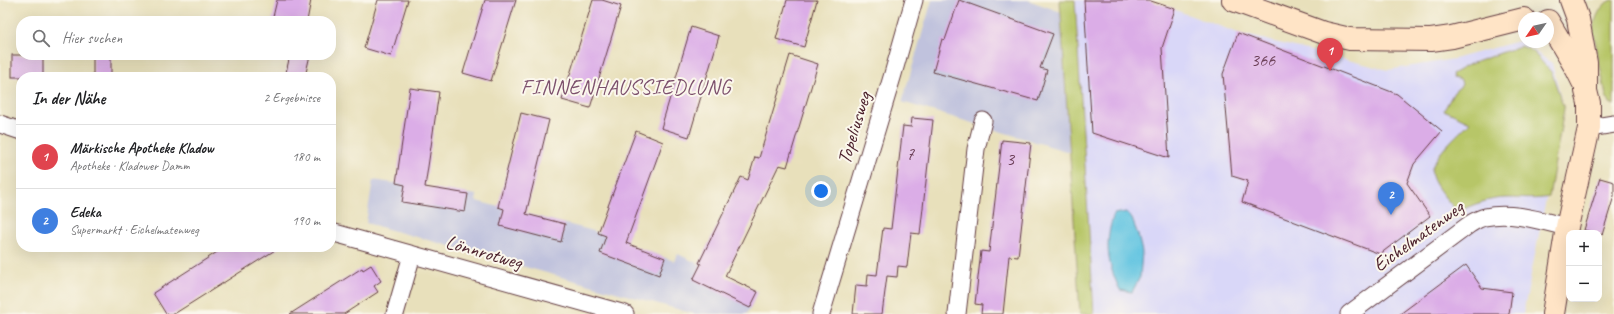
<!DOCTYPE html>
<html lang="de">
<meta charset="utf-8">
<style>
body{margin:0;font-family:Caveat,sans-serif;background:#f2f2f2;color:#202124}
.controls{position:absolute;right:12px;bottom:12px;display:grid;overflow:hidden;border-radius:8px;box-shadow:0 4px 16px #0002}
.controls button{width:36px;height:36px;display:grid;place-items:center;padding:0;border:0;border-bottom:1px solid #e0e0e0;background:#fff;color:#202124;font:20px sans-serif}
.compass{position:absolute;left:1518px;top:12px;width:36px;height:36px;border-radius:50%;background:#fff;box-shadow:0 4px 16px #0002;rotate:236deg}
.you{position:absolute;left:821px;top:191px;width:14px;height:14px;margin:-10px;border:3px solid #fff;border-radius:50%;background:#1a73e8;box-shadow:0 0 0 6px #1a73e833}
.badge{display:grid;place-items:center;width:26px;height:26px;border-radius:50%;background:#0f766e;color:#fff;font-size:13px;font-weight:700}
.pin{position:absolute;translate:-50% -33px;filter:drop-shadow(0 1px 2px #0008)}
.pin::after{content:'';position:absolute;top:21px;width:14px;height:12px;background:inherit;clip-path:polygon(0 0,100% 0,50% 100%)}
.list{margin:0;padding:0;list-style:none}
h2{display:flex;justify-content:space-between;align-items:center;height:52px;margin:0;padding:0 16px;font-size:17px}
h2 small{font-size:13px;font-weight:400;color:#757577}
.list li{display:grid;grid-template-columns:26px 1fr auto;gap:12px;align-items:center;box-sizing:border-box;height:64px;padding:0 16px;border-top:1px solid #e0e0e0}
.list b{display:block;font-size:15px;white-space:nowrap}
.list p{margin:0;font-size:13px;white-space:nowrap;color:#757577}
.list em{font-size:13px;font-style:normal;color:#757577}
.icon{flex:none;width:22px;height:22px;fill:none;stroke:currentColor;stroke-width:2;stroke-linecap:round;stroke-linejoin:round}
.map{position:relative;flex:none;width:1614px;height:314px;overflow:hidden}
.search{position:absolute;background:#fff;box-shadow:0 4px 16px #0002;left:16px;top:16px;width:320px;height:44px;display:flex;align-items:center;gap:10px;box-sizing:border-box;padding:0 14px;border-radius:16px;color:#757577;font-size:15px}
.panel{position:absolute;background:#fff;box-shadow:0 4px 16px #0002;left:16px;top:72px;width:320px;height:180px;border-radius:16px}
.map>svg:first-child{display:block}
.built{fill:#d9d7f8}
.industrial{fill:#c0c2dd}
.green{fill:#b7c668;stroke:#80724a}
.water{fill:#63c5e1;stroke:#567286}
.building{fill:#dbade7}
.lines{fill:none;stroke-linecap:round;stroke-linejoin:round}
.minor-casing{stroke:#623c41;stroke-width:19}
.secondary-casing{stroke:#623c41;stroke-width:24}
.minor{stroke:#fff;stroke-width:17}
.secondary{stroke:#ffe4c6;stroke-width:22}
.labels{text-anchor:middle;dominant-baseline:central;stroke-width:4;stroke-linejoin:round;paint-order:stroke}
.number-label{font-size:18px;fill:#6e425a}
.street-label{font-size:20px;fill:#4a1f2b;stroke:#fbf7ec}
.neighbourhood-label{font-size:21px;letter-spacing:1px;fill:#7d516d;stroke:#fbf7ec}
</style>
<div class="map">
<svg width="1614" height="314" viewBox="0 0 1614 314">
<rect width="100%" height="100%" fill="#fbf7ec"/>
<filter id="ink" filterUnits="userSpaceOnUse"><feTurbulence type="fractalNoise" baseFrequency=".025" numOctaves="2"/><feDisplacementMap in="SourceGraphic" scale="8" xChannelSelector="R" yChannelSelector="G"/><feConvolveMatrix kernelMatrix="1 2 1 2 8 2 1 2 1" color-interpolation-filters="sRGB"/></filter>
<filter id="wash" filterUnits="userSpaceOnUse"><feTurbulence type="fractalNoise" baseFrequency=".012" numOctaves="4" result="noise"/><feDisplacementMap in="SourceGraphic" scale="16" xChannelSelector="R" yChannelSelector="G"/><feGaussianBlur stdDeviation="0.9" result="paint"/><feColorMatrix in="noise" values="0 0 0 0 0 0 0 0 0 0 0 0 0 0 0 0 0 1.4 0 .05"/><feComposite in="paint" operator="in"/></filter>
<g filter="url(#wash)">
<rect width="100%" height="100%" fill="#e8e0bb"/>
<polygon class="built" points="1075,0 1148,0 1238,33 1388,70 1454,59 1519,41 1552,63 1564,110 1523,314 1094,314"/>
<g class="industrial">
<polygon points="932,0 1028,0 1061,12 1069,152 902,102"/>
<polygon points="373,180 477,195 476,201 590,230 674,261 678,254 758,292 747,314 695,314 366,223"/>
</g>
<g class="green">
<polygon points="1060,0 1075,0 1094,314 1080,314"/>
<path d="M 1611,0 L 1614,0 L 1614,105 L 1610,103 L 1606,96 L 1593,30 C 1595,19 1600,5 1611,0 Z"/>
<path d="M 1520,46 L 1527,48 L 1534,53 L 1552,73 L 1564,109 L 1549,197 C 1535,200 1522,198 1508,198 C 1490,198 1474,204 1457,212 C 1449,201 1436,189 1432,176 C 1427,160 1460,133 1470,122 L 1444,110 L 1454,92 L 1462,85 L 1461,80 L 1453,78 L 1452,74 L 1470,64 Z"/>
</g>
<path class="water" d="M 1126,212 L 1132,219 L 1138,235 L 1142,252 L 1140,277 L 1132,292 L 1120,290 C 1107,263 1104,243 1114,214 Z"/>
<g id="blocks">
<g class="building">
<polygon points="277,0 311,0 307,21 272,21"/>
<polygon points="378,0 408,0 391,56 364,48"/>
<polygon points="485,0 516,0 491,81 463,73"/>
<polygon points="593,0 602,0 621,6 590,108 562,100"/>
<polygon points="787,0 817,0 804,47 776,39"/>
<polygon points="959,0 1053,34 1040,68 1047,70 1038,101 933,72 942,39 945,40"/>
<polygon points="1084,0 1148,0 1175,9 1162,48 1169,158 1092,133"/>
<polygon points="691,27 719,36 689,137 661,128"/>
<polygon points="1238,33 1397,94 1442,131 1414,164 1407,183 1430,216 1380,254 1242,202 1248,181 1232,176 1223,74"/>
<rect x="12" y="55" width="31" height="22"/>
<polygon points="111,55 111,77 93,77 93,56"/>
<polygon points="290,55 310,55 305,77 285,77"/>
<polygon points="790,55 818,64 787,167 779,165 725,276 758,292 750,308 693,280 701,264 699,263 741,177 748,180 755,157 759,158"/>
<polygon points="410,88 439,92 425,187 468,194 465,212 402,202 405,185 396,183"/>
<polygon points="521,113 549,120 526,214 565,224 561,242 500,226 504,209 498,207"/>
<polygon points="912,118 933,120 920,234 911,233 907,267 898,266 897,277 887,276 882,314 853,314 856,285 867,286 868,274 877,275 883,228 891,229 903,126 911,127"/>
<polygon points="636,131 663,142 626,243 665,258 659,275 600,253 606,236 598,233"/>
<polygon points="1002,140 1031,143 1020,239 1018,257 1009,256 1003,314 981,314 982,305 975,304 981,251 989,252"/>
<polygon points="1600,178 1614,182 1614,196 1602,235 1584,230"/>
<polygon points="225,247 280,247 174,314 166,314 153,293"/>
<polygon points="371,265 381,281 374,286 378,292 344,314 290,314 362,268 363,270"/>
<polygon points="1466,265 1482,288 1512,292 1509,314 1400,314"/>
</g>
</g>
</g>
<g filter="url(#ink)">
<use href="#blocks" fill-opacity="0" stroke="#623c41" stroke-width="1"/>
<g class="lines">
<defs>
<g id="minor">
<polyline points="0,124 21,131"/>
<polyline points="1589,128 1614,124"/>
<polyline points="331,232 625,314"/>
<polyline points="395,314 412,255"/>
<polyline points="821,314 893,74 914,0"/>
<polyline points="957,314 976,149 983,121"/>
<path d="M 1349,314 L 1470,224 C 1475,221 1480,218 1485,217 C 1511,211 1542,221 1567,227"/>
</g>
<g id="secondary">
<polyline points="1233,0 1324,33 1350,39 1431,40 1452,37 1524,19"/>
<polyline points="1548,21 1577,70 1583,82"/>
<polyline points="1553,314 1567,227 1589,128 1589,103 1586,91 1586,63 1578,19 1571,0"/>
</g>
</defs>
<use href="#minor" class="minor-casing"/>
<use href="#secondary" class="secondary-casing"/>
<use href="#minor" class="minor"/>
<use href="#secondary" class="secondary"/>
</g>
</g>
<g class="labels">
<g class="number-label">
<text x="1263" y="60">366</text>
<text x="910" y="154">7</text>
<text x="1010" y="159">3</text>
</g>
<g class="street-label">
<text transform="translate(854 128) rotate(-73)">Topeliusweg</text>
<text transform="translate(1418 236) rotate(-36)">Eichelmatenweg</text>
<text transform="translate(484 252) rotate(16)">Lönnrotweg</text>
</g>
<g class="neighbourhood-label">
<text x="626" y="87">FINNENHAUSSIEDLUNG</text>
</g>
</g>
</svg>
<div class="controls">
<button>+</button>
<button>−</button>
</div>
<svg class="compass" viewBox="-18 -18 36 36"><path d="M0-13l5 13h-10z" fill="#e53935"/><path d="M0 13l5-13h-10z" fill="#757577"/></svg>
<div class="you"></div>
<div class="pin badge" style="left:1330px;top:71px;background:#e0444e">1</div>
<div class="pin badge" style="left:1391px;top:215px;background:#3f7fe0">2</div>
<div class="search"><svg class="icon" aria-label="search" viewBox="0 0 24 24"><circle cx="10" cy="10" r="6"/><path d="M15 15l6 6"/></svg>Hier suchen</div>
<section class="panel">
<h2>In der Nähe<small>2 Ergebnisse</small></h2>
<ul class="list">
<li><span class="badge" style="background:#e0444e">1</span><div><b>Märkische Apotheke Kladow</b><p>Apotheke · Kladower Damm</p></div><em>180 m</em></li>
<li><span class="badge" style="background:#3f7fe0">2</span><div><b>Edeka</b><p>Supermarkt · Eichelmatenweg</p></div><em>190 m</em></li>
</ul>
</section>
</div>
